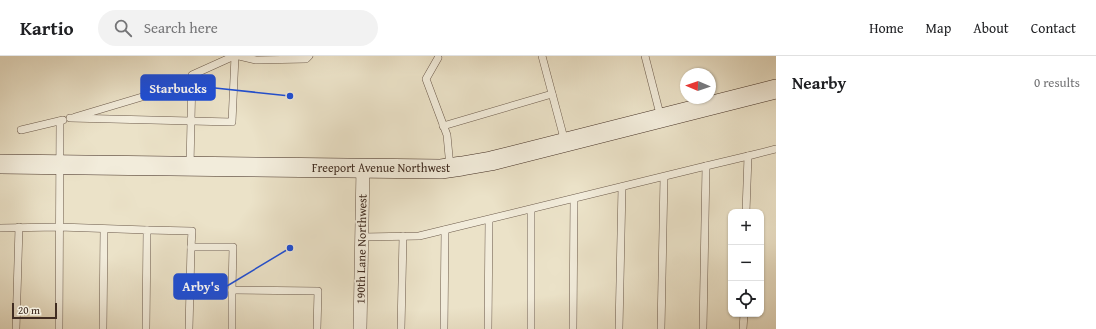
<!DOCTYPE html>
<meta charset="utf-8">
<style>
body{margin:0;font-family:"Gentium Book Plus",serif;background:#f2f2f2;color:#202124}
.controls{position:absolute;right:12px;bottom:12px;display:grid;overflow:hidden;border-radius:8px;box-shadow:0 1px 3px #0004}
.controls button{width:36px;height:36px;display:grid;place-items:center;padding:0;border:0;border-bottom:1px solid #e0e0e0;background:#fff;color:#202124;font:20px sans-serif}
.compass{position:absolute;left:680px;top:12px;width:36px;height:36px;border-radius:50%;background:#fff;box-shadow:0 1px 3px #0004;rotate:272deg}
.scale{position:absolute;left:12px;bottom:10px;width:45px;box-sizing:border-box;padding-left:4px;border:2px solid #402c21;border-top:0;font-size:11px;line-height:14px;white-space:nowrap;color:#402c21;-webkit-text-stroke:3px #f2ecdb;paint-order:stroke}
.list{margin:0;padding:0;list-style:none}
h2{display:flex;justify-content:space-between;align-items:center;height:52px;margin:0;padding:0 16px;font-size:17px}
h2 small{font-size:13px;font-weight:400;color:#757577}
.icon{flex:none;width:22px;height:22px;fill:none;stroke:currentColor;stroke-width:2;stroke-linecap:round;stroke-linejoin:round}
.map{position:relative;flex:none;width:776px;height:273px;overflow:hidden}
header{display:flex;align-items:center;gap:24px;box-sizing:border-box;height:56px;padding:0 20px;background:#fff;border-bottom:1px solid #e0e0e0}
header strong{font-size:19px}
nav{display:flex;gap:22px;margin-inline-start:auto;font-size:14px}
.search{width:280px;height:36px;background:#f2f2f2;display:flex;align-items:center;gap:10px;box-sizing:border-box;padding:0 14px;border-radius:22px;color:#757577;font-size:15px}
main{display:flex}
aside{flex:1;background:#fff}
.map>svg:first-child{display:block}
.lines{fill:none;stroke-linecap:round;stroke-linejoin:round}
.lane-casing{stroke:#6b5a4b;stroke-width:8}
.street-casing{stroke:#6b5a4b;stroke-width:14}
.secondary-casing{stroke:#402c21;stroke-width:20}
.lane{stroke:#f2ecdb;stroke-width:7}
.street{stroke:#f2ecdb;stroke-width:13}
.secondary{stroke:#f2ecdb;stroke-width:19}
.labels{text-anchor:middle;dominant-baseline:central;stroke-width:3.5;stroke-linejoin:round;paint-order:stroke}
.street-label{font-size:12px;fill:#402c21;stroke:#f2ecdb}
.leader{fill:none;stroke:#1d4ed8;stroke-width:1.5}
.callout-dot{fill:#1d4ed8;stroke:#f2ecdb;stroke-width:1.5}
.callout{fill:#1d4ed8;stroke:#1d4ed8;stroke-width:1.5}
.callout-label{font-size:13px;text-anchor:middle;font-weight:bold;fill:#fff}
</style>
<header>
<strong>Kartio</strong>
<div class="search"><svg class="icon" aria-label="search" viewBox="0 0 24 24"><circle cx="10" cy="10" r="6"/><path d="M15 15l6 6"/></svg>Search here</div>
<nav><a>Home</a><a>Map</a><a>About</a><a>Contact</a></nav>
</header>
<main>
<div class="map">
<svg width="776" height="273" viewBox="0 0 776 273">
<rect width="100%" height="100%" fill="#ebe2c8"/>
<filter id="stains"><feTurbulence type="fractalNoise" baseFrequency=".005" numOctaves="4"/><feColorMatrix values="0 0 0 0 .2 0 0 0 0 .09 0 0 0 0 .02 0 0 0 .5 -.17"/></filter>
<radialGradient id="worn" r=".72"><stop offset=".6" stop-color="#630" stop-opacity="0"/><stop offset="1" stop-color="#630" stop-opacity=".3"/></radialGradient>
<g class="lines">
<defs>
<g id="lane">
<polyline points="239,0 256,4 306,3 309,0"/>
<polyline points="542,0 565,86"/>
<polyline points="645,0 661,62"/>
<polyline points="438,2 426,23 447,79 450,111"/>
<polyline points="75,61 192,26"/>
<polyline points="70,62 232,66 235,0"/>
<polyline points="443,70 552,38"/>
<polyline points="21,74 63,64"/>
<polyline points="190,110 192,19 234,0"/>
<polyline points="746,156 748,100 776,93"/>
<polyline points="0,172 59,171 147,174 146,273"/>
<polyline points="147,174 192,175 191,191 233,191 232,234 318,235 317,273"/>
<polyline points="362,181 419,180 706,110"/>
<polyline points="16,273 19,171"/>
<polyline points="59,273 60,65"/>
<polyline points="103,273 104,173"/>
<polyline points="189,273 191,191"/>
<polyline points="232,273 232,234"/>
<polyline points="401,273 403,180"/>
<polyline points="444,273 445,174"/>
<polyline points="488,273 489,164"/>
<polyline points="531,273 531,154"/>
<polyline points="573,273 574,143"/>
<polyline points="619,273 622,131"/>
<polyline points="661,273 664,121"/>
<polyline points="703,273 706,110 748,100"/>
<polyline points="743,273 744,258"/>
</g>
<polyline id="street" points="360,273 363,112"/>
<polyline id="secondary" points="0,108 441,113 462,110 491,105 776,33"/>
</defs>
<use href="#lane" class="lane-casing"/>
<use href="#street" class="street-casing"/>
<use href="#secondary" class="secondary-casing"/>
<use href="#lane" class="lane"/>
<use href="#street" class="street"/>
<use href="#secondary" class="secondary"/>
</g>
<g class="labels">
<g class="street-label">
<text x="381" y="111">Freeport Avenue Northwest</text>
<text transform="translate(361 193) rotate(-89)">190th Lane Northwest</text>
</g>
</g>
<path class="leader" d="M290 40L215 32M290 192L227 230"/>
<g class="callout-dot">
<circle cx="290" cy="40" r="4"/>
<circle cx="290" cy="192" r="4"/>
</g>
<g class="callout">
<rect x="141" y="19" width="74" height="25" rx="4"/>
<rect x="174" y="218" width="53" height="25" rx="4"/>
</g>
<g class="callout-label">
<text x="178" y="37">Starbucks</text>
<text x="201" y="235">Arby's</text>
</g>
<rect width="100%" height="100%" filter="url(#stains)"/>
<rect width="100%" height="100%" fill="url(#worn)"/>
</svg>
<div class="controls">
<button>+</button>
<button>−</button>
<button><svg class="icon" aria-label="locate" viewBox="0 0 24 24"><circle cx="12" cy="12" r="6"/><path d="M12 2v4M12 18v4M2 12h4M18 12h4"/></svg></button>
</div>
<svg class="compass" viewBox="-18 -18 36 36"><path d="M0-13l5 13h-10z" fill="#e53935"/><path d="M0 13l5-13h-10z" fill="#757577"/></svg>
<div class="scale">20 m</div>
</div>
<aside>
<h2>Nearby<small>0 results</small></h2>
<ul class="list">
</ul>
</aside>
</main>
